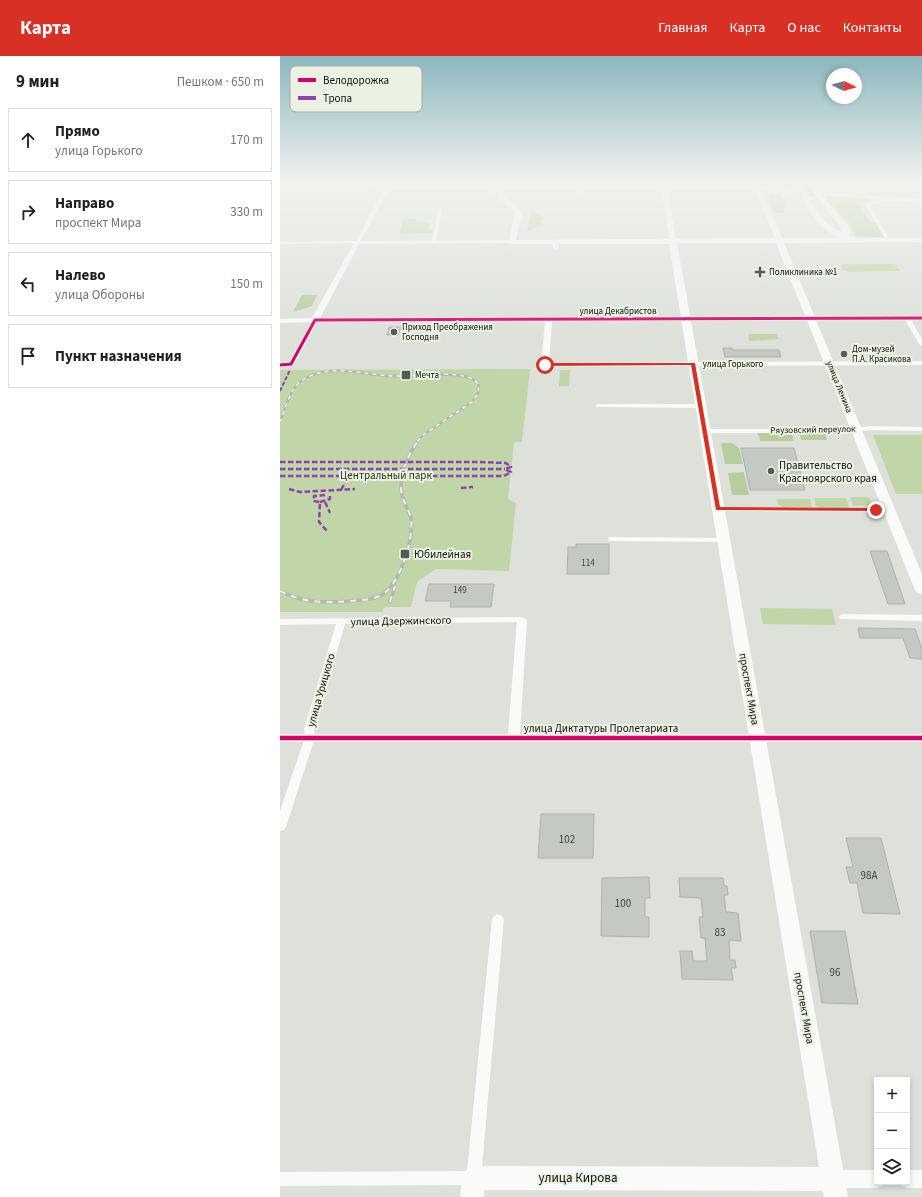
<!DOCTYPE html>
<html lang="ru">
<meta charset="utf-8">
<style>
body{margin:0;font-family:"Source Sans 3",sans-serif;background:#f6f6f6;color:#202124}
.controls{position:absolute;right:12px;bottom:12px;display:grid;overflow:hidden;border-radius:0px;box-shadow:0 2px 6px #0003}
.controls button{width:36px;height:36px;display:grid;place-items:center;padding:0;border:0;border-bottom:1px solid #e0e0e0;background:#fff;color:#202124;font:20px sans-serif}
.compass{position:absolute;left:546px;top:12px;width:36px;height:36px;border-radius:50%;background:#fff;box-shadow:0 2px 6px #0003;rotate:95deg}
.stop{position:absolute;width:12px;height:12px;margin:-9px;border:3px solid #d93025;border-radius:50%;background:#fff}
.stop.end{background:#d93025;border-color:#fff;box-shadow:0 1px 4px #0008}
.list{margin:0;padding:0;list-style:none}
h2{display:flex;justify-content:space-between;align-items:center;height:52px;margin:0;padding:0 16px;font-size:17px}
h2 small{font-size:13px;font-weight:400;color:#757577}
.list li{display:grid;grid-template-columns:26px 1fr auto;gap:12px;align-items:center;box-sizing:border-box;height:64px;margin:0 8px 8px;padding:0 8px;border:1px solid #e0e0e0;border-radius:0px}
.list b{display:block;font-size:15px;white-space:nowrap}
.list p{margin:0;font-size:13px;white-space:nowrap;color:#757577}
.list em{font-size:13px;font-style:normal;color:#757577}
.icon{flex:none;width:22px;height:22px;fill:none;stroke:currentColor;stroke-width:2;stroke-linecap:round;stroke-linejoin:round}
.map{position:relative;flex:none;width:642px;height:1141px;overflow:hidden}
header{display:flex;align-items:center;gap:24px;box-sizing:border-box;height:56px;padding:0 20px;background:#d93025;color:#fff}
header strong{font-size:19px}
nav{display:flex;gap:22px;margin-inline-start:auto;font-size:14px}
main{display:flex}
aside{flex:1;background:#fff}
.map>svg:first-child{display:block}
.green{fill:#c0d5a8}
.forest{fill:#b7cd9d}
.building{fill:#c5c9c3;stroke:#afb2ac}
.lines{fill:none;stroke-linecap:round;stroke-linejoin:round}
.primary-tunnel{stroke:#bec2bb;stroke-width:8;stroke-dasharray:8 3.5;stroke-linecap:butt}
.minor{fill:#fafaf9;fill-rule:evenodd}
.tertiary{fill:#fafaf9;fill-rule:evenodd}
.secondary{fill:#fafaf9;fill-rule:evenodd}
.primary{fill:#fafaf9;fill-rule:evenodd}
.rail-far1-casing{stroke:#b6b6b5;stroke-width:2.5}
.rail-casing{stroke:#b6b6b5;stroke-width:3.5}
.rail-far1{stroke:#ebf2e4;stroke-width:1.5;stroke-dasharray:4;stroke-linecap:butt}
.rail{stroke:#ebf2e4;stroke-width:2;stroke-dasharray:6;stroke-linecap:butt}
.quiet-far1{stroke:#8e44ad;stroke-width:2;stroke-dasharray:4 2;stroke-linecap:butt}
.quiet{stroke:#8e44ad;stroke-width:2.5;stroke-dasharray:5.5 2.5;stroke-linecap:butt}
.cycleway-far1-casing{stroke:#ebf2e4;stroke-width:4.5}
.cycleway-casing{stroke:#ebf2e4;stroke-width:7}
.cycleway-far1{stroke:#d6006c;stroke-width:3}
.cycleway{stroke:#d6006c;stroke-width:4.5}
.route{fill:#d93025}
.poi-dot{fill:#565954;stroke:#ebf2e4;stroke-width:1.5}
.labels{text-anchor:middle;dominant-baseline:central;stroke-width:4;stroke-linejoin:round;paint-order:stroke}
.far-poi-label{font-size:9px;fill:#0e100c;stroke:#ebf2e4;text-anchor:start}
.far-street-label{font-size:9px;fill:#0e100c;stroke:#ebf2e4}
.number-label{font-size:9px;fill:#3c3e3a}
.poi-label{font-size:11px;fill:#0e100c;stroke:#ebf2e4;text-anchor:start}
.park-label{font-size:11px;fill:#273714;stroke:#ebf2e4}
.street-label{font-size:11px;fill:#0e100c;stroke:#ebf2e4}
.near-number-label{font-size:11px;fill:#3c3e3a}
.near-street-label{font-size:13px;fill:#0e100c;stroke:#ebf2e4}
.key{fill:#ebf2e4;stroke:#a9aea3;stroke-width:1}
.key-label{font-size:11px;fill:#0e100c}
</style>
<header>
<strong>Карта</strong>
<nav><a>Главная</a><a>Карта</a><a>О нас</a><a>Контакты</a></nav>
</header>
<main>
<aside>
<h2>9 мин<small>Пешком · 650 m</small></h2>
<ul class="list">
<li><svg class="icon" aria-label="ahead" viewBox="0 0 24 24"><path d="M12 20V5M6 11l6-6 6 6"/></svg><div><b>Прямо</b><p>улица Горького</p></div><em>170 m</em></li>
<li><svg class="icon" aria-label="right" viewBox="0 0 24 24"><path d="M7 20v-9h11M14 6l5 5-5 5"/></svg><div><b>Направо</b><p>проспект Мира</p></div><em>330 m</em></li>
<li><svg class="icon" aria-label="left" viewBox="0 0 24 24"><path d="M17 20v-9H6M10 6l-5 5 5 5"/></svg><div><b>Налево</b><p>улица Обороны</p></div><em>150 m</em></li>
<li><svg class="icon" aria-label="arrive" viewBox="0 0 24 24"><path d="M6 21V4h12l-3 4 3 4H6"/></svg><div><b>Пункт назначения</b></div></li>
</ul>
</aside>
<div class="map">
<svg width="642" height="1141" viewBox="0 0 642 1141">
<rect width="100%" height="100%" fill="#dde1da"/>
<g class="green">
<polygon points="547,139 590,143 578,146 590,166 595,167 604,181 575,180 570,168 545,142"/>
<polygon points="252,154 264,162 260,165 262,168 247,175"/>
<polygon points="124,163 136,163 136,165 150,167 149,174 153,174 152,177 119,178"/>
<polygon points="567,208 611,208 617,209 620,215 570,216 562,214 561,209"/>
<polygon points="470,278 496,278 499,283 472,285 469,284 468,279"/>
<polygon points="250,313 242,386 234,386 228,443 236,447 229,515 156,513 137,526 131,551 104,551 103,556 0,556 0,314"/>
<polygon points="280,314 290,314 289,330 279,330"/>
<polygon points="593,379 642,379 642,438 616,438"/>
<polygon points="570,441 589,441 592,449 573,450"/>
<polygon points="534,442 566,442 569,452 541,452 536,450"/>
<polygon points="496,443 530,443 532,451 503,451 499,449"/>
<polygon points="480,552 552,553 556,569 483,568"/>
</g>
<g class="forest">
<polygon points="22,239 37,239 32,250 13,256"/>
<polygon points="478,377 512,377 514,385 480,385"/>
<polygon points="519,377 545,377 547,384 521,384"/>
<polygon points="441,387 452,387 459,392 463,408 445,408"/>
<polygon points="464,416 469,439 452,439 448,417"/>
</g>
<g class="building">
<polygon points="489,139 500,139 505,149 501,149 504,156 495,156"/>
<polygon points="109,271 121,271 118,279 107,279"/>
<polygon points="443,292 452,292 453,294 499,294 501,301 445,301"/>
<polygon points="461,392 514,392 525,434 470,434"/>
<polygon points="296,488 329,488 329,518 287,518 288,491 296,491"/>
<polygon points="590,495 607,495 625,548 608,548"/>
<polygon points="149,528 214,528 211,551 170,551 171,545 145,545"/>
<polygon points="578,572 635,573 642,593 642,603 630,602 623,582 580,582"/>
<polygon points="261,758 314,758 313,802 258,802"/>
<polygon points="566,782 601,782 620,858 583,857 577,827 570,827 566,811 573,811"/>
<polygon points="369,821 370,842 365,842 365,861 369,861 369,881 321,880 322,822"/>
<polygon points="399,822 443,822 444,830 447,830 448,839 444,839 446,856 458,857 461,885 449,884 450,904 455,904 456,912 451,912 453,924 402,923 400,895 412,895 413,905 427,905 425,882 421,882 419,861 423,861 421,842 400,841"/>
<polygon points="530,875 565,875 578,948 542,947"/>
</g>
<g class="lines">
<polyline class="primary-tunnel" points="518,135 542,137"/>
<g class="minor">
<polygon points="300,124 304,124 304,136 302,137 300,136"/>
<polygon points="109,130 107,132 0,133 0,131"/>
<polygon points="610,141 612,143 590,149 610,184 608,185 606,184 585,148"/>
<polygon points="160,152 162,153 156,186 154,187 152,186 158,153"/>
<polygon points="79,185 79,187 77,187 0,188 0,186"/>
<polygon points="625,261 630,262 642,283 642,290 639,288 624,262"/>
<polygon points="33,263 38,264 14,308 11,310 0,311 0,307 9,306"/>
<polygon points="318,348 420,348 423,350 420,352 316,351 315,350"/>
<polygon points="590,370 642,371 642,375 590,374 562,377 424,377 421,375 424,373 562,373"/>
<polygon points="435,451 609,452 613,454 609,456 438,455 434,453"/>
<polygon points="329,481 443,482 447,484 443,486 332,485 329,485 328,483"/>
<polygon points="563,558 642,559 642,565 560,563 559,561 560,559"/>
<polygon points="242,561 246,564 245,566 65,568 34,673 35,681 6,771 4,774 0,775 0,755 25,681 24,673 56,568 0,569 0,563"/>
<polygon points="218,858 222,860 224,863 201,1122 199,1127 194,1129 0,1130 0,1116 187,1115 212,863 214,860"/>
</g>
<g class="tertiary">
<polygon points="108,124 113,125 110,129 211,129 214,131 211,133 109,133 80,186 75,187"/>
<polygon points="272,184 279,189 278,194 273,193 273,190 269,186"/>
<polygon points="642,260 642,264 272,265 269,307 413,306 417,308 413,310 265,311 261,309 265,265 35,266 32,264 35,262"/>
<polygon points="242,561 247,564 240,678 642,678 642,686 0,686 0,678 228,678 237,564"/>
<polygon points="553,1114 597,1114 597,1126 605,1126 603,1129 597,1132 553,1132 547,1129 544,1123 547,1117"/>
<polygon points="627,1114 642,1114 642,1132 627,1132 621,1129 619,1126 627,1126"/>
</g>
<g class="secondary">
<polygon points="384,128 387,130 396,186 393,188 390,186 381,130"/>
<polygon points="232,184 234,185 234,187 79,188 38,266 0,267 0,263 32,262 75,185"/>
<polygon points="642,305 642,309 413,310 409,308 413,306"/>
</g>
<path class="primary" d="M 515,124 L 521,124 C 530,145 540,168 563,177 L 562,173 L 540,146 L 525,124 L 532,124 L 539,136 L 642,143 L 642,147 L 541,139 L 569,171 L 571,176 L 569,179 L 575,182 L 642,182 L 642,186 L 504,187 L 642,518 L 642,538 L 637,537 L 635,534 L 496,187 L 397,187 L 568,1141 L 544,1141 L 543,1135 L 204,1134 L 204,1141 L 180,1141 L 182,1122 L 186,1114 L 194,1110 L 539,1111 L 389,188 L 229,188 L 234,156 L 208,131 L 211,129 L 474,129 L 518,133 ZM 217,133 L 472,133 L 476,136 L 495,182 L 236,184 L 242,156 ZM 481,134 L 520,137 C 528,154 538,173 558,180 L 555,182 L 502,182 Z"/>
<defs>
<path id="rail-far1" d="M 0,366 C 6,351 10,330 26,322 C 54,307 86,320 116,320 C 139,320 161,316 184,320 C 190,321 195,324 199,329 L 198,338 L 192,346 L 143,379 L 136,387"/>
<g id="rail">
<path d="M 0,535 C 24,547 45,547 71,545 C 82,544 94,544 103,538 C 120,527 134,483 131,463 C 129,452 121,444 121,432 C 121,415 128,400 137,386"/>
<polyline points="110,546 115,530"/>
</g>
</defs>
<use href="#rail-far1" class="rail-far1-casing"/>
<use href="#rail" class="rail-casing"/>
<use href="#rail-far1" class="rail-far1"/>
<use href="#rail" class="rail"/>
<polyline class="quiet-far1" points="0,335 10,314"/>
<g class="quiet">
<polyline points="0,406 198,406 226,407 231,411 225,413 231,416 224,420 0,420"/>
<polyline points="0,413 225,413"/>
<polyline points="181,432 193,431"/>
<polyline points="9,433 20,436 75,433"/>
<polyline points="61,434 69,420"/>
<polyline points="45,439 34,440 34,445 40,446 39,466 47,475"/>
<polyline points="40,446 50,443 50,438"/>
<polyline points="45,446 50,457"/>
</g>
<defs>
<polyline id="cycleway-far1" points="0,309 11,308 35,264 642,262"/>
<polyline id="cycleway" points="0,682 642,682"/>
</defs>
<use href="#cycleway-far1" class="cycleway-far1-casing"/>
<use href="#cycleway" class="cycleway-casing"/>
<use href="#cycleway-far1" class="cycleway-far1"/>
<use href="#cycleway" class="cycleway"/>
</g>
<linearGradient id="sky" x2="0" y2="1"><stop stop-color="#8bb7be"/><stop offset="0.44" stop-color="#f0f2ee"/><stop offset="1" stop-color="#f0f2ee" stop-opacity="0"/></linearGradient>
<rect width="642" height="284" fill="url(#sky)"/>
<polygon class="route" points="265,307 415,307 440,451 596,452 599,454 596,455 436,454 411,309 263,310"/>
<g class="poi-dot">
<path d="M478 210h4v4h4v4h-4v4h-4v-4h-4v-4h4z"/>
<circle cx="114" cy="276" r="4"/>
<circle cx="564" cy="298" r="4"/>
<rect x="121" y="314" width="10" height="10" rx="2"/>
<circle cx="491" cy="415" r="4"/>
<rect x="120" y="493" width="10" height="10" rx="2"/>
</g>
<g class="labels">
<g class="far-poi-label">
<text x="489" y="216">Поликлиника №1</text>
<text x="122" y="271">Приход Преображения<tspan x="122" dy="10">Господня</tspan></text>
<text x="572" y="293">Дом-музей<tspan x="572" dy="10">П.А. Красикова</tspan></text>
<text x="135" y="319">Мечта</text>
</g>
<g class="far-street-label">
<text x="338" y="255">улица Декабристов</text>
<text x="453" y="308">улица Горького</text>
<text transform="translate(559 331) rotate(68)">улица Ленина</text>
<text transform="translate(533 374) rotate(-1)">Ряузовский переулок</text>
</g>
<g class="number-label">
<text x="308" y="507">114</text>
<text x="180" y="534">149</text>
</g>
<g class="poi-label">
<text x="499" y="409">Правительство<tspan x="499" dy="13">Красноярского края</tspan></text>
<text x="134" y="498">Юбилейная</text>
</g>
<g class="park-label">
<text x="106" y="419">Центральный парк</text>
</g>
<g class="street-label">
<text transform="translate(121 565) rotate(-1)">улица Дзержинского</text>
<text transform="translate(469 633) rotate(80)">проспект Мира</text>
<text transform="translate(41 634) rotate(-74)">улица Урицкого</text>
<text x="321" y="672">улица Диктатуры Пролетариата</text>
<text transform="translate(524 952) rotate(80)">проспект Мира</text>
</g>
<g class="near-number-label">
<text x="287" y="783">102</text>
<text x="589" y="819">98А</text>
<text x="343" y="847">100</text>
<text x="440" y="876">83</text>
<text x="555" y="916">96</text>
</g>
<g class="near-street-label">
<text x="298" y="1122">улица Кирова</text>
</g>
</g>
<rect x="10" y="10" width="132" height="46" rx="6" class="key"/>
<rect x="18" y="22" width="18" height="4" fill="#d6006c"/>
<rect x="18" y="40" width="18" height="4" fill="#8e44ad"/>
<g class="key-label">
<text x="43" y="28">Велодорожка</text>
<text x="43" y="46">Тропа</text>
</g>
</svg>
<div class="controls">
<button>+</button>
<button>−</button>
<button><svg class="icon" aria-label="layers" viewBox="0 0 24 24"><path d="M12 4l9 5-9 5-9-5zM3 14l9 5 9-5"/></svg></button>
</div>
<svg class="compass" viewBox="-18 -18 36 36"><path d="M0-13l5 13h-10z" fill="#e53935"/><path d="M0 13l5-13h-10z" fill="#757577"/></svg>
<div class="stop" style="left:265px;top:309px"></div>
<div class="stop end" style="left:596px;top:454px"></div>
</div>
</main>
